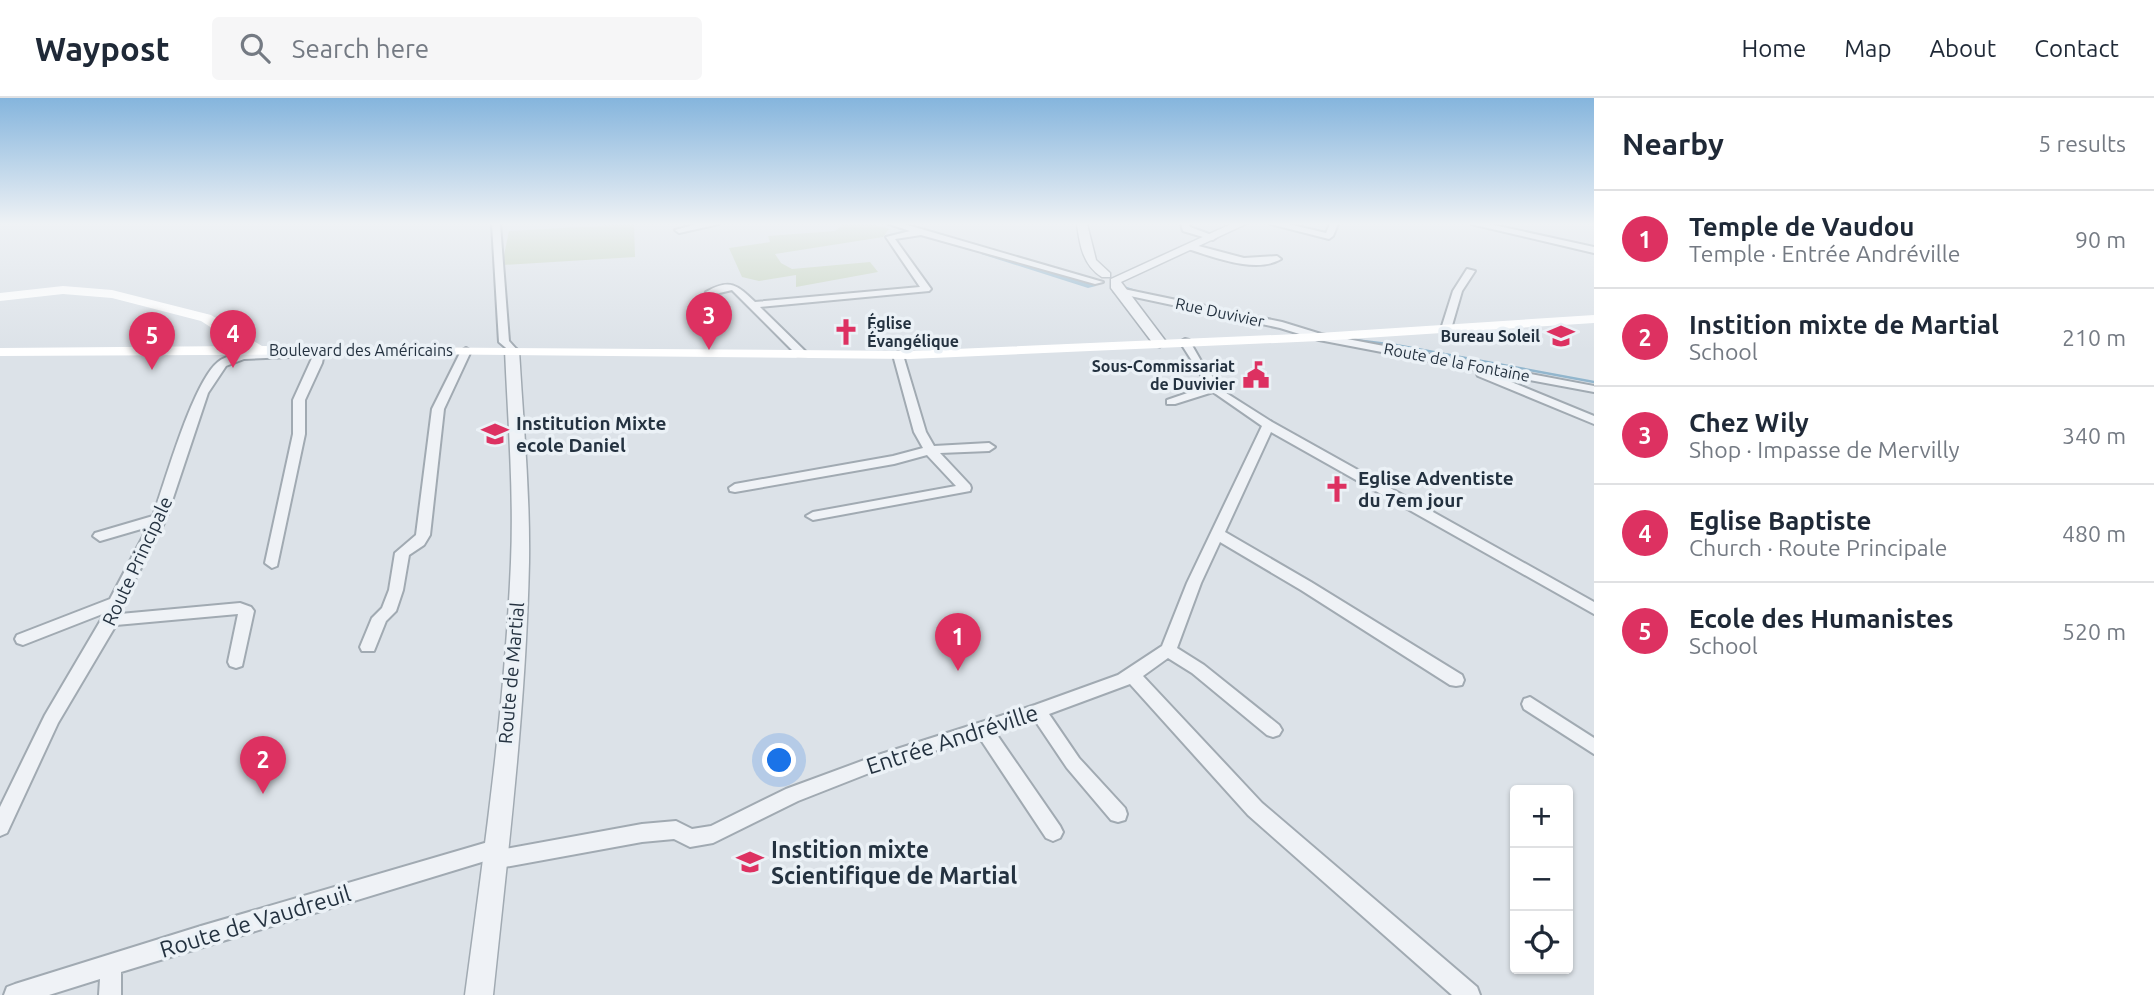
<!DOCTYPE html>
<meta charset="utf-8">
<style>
body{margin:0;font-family:Ubuntu,sans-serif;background:#f6f6f7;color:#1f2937}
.controls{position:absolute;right:21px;bottom:21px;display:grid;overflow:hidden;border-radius:7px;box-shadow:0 2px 5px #0004}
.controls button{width:63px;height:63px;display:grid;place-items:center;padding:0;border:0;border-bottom:2px solid #e0e1e3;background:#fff;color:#1f2937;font:35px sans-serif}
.you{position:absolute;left:780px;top:663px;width:24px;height:24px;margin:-18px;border:5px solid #fff;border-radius:50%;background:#1a73e8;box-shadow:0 0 0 10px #1a73e833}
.badge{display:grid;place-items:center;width:46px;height:46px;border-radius:50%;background:#dd3161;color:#fff;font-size:23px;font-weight:700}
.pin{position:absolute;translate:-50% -58px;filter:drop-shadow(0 2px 4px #0008)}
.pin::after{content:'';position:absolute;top:37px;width:24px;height:21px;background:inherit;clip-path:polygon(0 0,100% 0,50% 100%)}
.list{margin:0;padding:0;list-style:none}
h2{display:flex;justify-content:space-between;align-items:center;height:91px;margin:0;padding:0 28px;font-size:30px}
h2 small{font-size:23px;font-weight:400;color:#747a83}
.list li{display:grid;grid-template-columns:46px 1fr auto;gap:21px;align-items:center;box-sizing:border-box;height:98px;padding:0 28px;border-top:2px solid #e0e1e3}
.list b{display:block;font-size:26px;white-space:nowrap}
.list p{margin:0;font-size:23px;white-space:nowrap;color:#747a83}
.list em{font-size:23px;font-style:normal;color:#747a83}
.icon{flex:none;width:38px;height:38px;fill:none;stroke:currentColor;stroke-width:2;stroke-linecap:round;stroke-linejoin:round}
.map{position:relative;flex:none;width:1594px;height:897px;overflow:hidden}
header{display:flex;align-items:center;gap:42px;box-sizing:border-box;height:98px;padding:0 35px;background:#fff;border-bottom:2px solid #e0e1e3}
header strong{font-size:33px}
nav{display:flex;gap:38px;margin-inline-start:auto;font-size:24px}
.search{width:490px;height:63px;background:#f6f6f7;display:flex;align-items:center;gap:18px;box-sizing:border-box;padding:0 24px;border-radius:7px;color:#747a83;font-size:26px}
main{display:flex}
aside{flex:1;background:#fff}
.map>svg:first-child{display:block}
.green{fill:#c5d3bc}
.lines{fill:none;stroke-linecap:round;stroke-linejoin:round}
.stream{stroke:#92b6cd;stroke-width:2.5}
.canal{fill:#92b6cd;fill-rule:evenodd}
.minor-casing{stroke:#a1aab2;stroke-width:4}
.tertiary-casing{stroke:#a1aab2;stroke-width:3}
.minor{fill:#eff2f6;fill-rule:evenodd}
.tertiary{fill:#eff2f6;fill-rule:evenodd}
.secondary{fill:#fff;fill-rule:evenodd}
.labels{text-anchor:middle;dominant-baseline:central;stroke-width:7;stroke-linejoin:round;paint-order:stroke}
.far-street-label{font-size:16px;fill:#243240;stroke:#ebf1f6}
.far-poi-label{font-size:16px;font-weight:bold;fill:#243240;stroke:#ebf1f6;text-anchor:end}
.poi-label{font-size:19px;font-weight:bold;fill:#243240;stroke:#ebf1f6;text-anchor:start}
.street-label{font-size:19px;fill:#243240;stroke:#ebf1f6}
.near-street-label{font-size:23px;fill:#243240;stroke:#ebf1f6}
.near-poi-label{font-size:23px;font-weight:bold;fill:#243240;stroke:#ebf1f6;text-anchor:start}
</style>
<header>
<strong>Waypost</strong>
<div class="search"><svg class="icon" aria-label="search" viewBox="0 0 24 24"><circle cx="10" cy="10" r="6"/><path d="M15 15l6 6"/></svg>Search here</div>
<nav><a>Home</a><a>Map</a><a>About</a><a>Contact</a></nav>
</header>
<main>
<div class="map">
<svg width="1594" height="897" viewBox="0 0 1594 897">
<rect width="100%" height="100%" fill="#dce2e8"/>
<g class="green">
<polygon points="634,126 635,159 502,167 509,133"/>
<polygon points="843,126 872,126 889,131 883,139 775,156 781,165 792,171 870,164 878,174 796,189 796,177 759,183 742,179 729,150 770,144 768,138 835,133"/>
</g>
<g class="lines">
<g class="stream">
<polyline points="1123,189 1138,194"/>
<polyline points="1218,211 1305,231"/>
<polyline points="1355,242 1396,247 1594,284"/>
</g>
<polygon class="canal" points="981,152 987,152 1096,188 1088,190 981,156"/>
<defs>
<g id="minor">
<polygon points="492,126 500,126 509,243 517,252 512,255 499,244"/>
<polygon points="697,126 719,126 679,135 675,132"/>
<path d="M 889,126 L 904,126 L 1103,184 L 1095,186 L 921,137 L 895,141 L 931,191 L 929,193 L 760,209 L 806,254 L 806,258 L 798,258 L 732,192 L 711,197 L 706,194 C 730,180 737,187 755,204 L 920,189 L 886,139 L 910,133 Z"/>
<polygon points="1181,126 1189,126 1190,129 1217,139 1213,142 1183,133"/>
<polygon points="1270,126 1288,126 1326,135 1330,126 1338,126 1333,138 1329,141"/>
<polygon points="1471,126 1489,126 1594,149 1594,155"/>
<path d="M 1191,146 L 1244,160 L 1277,158 L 1281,161 C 1256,176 1214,159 1188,151 L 1187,149 Z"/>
<polygon points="1467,171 1475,173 1462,193 1451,231 1442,233 1441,231 1453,193"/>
<polygon points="1119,190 1282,224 1321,236 1594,288 1594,294 1487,274 1594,318 1594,326 1478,278 1477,276 1481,273 1319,242 1280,230 1116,195 1114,193"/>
<polygon points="1185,241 1189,242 1201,263 1223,293 1272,324 1594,504 1594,516 1271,334 1225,434 1311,484 1462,577 1464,582 1462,587 1456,588 1450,587 1301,492 1220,444 1201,485 1177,550 1204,567 1279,627 1282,632 1279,637 1273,639 1267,637 1192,575 1168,560 1143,578 1262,705 1477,889 1480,897 1452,897 1248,717 1130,586 1049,616 1079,660 1125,710 1127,716 1125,722 1118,724 1111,722 1067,670 1034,621 995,634 1060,728 1063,734 1060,740 1053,743 1046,740 979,639 887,668 798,703 713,745 690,749 674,741 642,744 494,771 487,768 485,763 121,874 121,897 99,897 100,881 49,897 4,897 7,889 15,886 201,828 495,742 502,745 505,751 642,726 676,723 692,731 711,728 786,691 878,657 1035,607 1118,577 1162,548 1187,485 1262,328 1213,294 1175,306 1167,306 1167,302 1208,288 1180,244"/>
<polygon points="466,250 471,253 444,311 430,437 424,447 409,457 403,492 396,513 386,523 374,553 362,553 360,549 372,520 382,510 389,492 395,455 416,437 432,311 461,253"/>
<path d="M 319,252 L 324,255 L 322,265 L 305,302 L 305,336 L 277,468 L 272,470 L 265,465 L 293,336 L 293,302 L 313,258 L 244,261 L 226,268 L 208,295 L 166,421 L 123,505 L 120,516 L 240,505 L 251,509 L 254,513 L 242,568 L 236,570 L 230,568 L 228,564 L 238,516 L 116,527 L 58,625 L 7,735 L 0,738 L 0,709 L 45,617 L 105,515 L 23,547 L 17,545 L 15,541 L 17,537 L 110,501 L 148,429 L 100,443 L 93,438 L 95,435 L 153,418 C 165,384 193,284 218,264 C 237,249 286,254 309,253 L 314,255 Z"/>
<polygon points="898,254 903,257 926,334 934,348 989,345 995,349 989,353 940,355 970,387 971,390 970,393 813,422 806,418 813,414 956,388 927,357 894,366 735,394 730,393 729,390 735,386 893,358 923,350 914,334 893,257"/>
<polygon points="1530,599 1594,640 1594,656 1524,611 1522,606 1524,601"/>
</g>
<g id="tertiary">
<path d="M 1077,126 L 1087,126 L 1096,162 L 1110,175 L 1110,179 L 1102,179 C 1083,167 1080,148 1077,126 Z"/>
<polygon points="1231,126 1246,126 1121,184 1167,245 1160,249 1155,248 1111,190 1111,181"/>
<path d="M 512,248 L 519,252 C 523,322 530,393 529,464 C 526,608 508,753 493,897 L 465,897 C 484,754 505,609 511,464 C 514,393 508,323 505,252 Z"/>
</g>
</defs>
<use href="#minor" class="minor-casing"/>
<use href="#tertiary" class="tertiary-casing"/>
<use href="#minor" class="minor"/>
<use href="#tertiary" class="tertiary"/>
<polygon class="secondary" points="63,188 112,192 211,217 262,248 910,253 1319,235 1594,217 1594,225 1319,243 910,261 405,256 0,258 0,250 240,248 201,223 112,200 63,196 0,203 0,195"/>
</g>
<linearGradient id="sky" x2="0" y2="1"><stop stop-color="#85b5dd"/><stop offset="0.5" stop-color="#eff2f5"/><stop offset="1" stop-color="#eff2f5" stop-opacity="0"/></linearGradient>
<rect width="1594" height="252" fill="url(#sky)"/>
<defs>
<symbol id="church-bare" viewBox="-9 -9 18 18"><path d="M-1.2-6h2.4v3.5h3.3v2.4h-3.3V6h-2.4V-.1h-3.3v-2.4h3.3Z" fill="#dd3161" stroke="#ebf1f6" stroke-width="2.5" paint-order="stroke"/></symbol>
<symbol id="school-bare" viewBox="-9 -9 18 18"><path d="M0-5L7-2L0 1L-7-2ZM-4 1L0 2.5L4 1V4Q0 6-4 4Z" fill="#dd3161" stroke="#ebf1f6" stroke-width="2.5" paint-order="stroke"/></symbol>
<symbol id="civic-bare" viewBox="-9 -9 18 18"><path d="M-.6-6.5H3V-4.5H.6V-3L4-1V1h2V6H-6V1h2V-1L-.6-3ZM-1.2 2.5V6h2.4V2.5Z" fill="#dd3161" stroke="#ebf1f6" stroke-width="2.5" paint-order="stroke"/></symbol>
</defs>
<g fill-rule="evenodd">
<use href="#church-bare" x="827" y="215" width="38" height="38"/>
<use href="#school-bare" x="1542" y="219" width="38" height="38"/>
<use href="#civic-bare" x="1237" y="258" width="38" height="38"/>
<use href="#school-bare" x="476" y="317" width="38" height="38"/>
<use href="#church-bare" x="1318" y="372" width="38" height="38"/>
<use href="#school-bare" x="731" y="745" width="38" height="38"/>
</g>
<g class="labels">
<g class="far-street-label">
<text transform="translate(1220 214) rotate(12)">Rue Duvivier</text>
<text x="361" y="252">Boulevard des Américains</text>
<text transform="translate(1457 264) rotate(11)">Route de la Fontaine</text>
</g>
<g class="far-poi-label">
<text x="867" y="225" text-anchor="start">Église<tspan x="867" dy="18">Évangélique</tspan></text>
<text x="1540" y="238">Bureau Soleil</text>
<text x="1235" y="268">Sous-Commissariat<tspan x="1235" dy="18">de Duvivier</tspan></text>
</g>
<g class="poi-label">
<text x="516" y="325">Institution Mixte<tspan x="516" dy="22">ecole Daniel</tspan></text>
<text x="1358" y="380">Eglise Adventiste<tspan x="1358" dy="22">du 7em jour</tspan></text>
</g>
<g class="street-label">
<text transform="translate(137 463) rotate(-65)">Route Principale</text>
<text transform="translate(511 575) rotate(-85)">Route de Martial</text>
</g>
<g class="near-street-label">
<text transform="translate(952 641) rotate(-18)">Entrée Andréville</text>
<text transform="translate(255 823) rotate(-17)">Route de Vaudreuil</text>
</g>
<g class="near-poi-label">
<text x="771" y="751">Instition mixte<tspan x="771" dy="26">Scientifique de Martial</tspan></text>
</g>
</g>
</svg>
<div class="controls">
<button>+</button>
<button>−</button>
<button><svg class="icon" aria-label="locate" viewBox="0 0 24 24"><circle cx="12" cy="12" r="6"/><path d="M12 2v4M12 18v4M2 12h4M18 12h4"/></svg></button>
</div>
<div class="you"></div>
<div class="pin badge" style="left:958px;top:573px">1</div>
<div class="pin badge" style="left:263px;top:696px">2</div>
<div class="pin badge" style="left:709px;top:252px">3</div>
<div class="pin badge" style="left:233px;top:270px">4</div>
<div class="pin badge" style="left:152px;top:272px">5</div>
</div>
<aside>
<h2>Nearby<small>5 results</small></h2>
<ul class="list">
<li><span class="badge">1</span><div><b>Temple de Vaudou</b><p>Temple · Entrée Andréville</p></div><em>90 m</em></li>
<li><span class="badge">2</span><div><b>Instition mixte de Martial</b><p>School</p></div><em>210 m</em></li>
<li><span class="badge">3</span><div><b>Chez Wily</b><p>Shop · Impasse de Mervilly</p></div><em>340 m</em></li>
<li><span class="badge">4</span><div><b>Eglise Baptiste</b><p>Church · Route Principale</p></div><em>480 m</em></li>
<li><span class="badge">5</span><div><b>Ecole des Humanistes</b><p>School</p></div><em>520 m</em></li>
</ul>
</aside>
</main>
